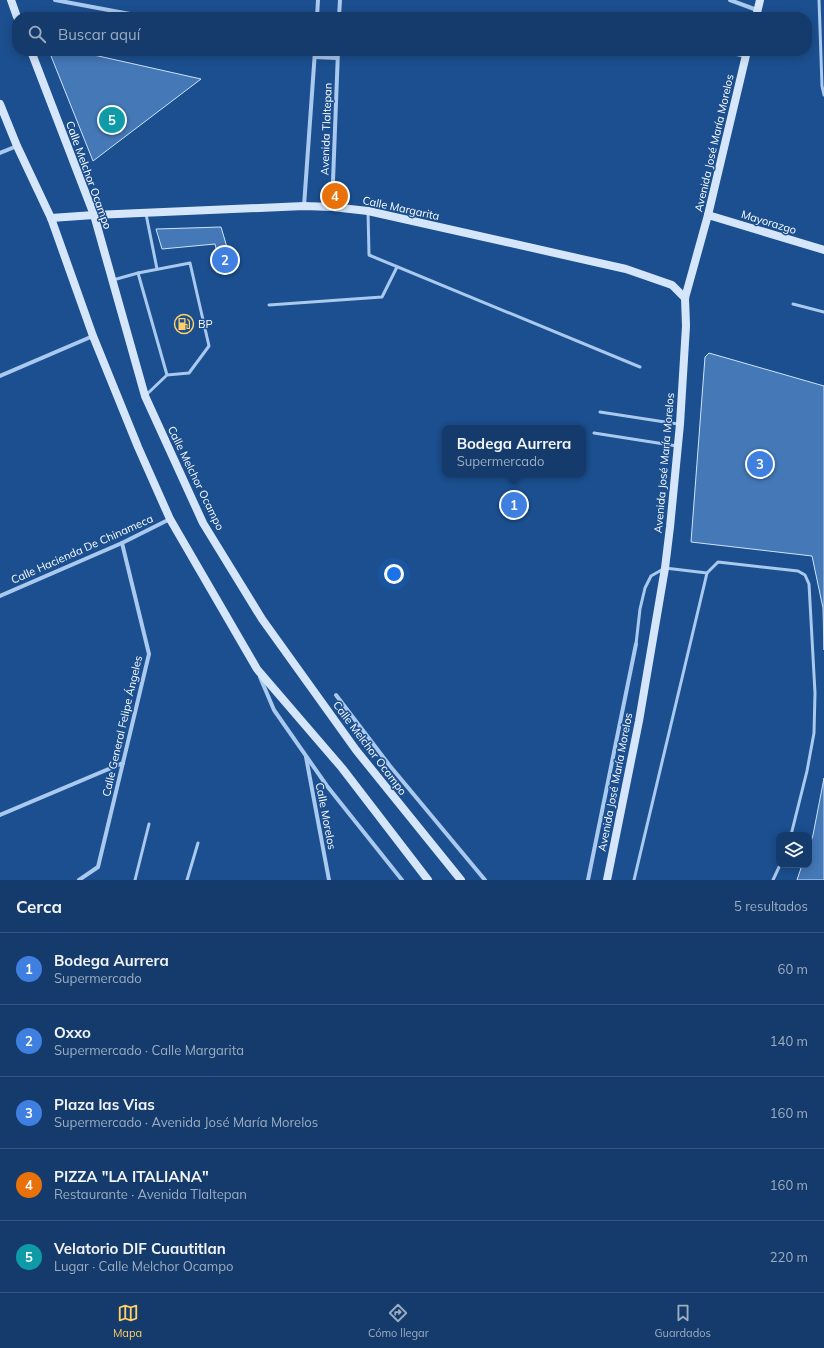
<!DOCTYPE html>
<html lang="es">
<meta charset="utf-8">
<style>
body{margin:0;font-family:Mulish,sans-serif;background:#214673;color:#f1f3f6}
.controls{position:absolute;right:12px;bottom:12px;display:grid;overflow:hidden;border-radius:8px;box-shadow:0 2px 10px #0003}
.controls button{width:36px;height:36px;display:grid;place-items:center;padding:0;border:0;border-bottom:1px solid #33557e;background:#143b6b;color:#f1f3f6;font:20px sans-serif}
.you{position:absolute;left:394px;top:574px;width:14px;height:14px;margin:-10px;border:3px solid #fff;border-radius:50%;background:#1a73e8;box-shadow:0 0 0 6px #1a73e833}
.badge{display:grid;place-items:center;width:26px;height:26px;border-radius:50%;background:#ffd166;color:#fff;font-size:13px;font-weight:700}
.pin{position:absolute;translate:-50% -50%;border:2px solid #fff;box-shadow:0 1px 4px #0006}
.popup{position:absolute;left:442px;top:425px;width:144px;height:52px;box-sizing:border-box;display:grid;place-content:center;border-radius:8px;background:#143b6b;filter:drop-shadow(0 1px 3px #0005);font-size:13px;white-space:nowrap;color:#9dadc1}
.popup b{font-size:15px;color:#f1f3f6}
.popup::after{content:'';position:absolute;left:50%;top:100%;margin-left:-8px;border:8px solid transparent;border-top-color:#143b6b}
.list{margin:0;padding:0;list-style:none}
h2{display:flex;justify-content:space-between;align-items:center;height:52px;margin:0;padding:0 16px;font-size:17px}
h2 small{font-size:13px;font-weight:400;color:#9dadc1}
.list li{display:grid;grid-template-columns:26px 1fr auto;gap:12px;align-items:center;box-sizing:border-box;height:72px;padding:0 16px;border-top:1px solid #33557e}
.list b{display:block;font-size:15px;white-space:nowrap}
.list p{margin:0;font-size:13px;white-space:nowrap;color:#9dadc1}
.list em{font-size:13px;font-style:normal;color:#9dadc1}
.icon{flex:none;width:22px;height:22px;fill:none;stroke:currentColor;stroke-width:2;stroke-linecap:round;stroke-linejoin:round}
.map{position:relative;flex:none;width:824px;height:880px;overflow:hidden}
.search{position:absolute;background:#143b6b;box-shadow:0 2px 10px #0003;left:12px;right:12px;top:12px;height:44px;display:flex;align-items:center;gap:10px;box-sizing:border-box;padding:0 14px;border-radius:16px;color:#9dadc1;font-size:15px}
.sheet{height:412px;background:#143b6b}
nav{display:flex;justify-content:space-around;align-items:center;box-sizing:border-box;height:56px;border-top:1px solid #33557e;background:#143b6b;font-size:11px;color:#9dadc1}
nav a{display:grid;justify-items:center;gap:2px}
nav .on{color:#ffd166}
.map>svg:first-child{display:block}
.building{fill:#4478b7;stroke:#cfe3fa}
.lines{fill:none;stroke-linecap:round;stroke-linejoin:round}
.lane{stroke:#a9c9ee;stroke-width:3}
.street{stroke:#a9c9ee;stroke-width:4}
.secondary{stroke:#d6e6fa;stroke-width:8}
.labels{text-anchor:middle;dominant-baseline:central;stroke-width:3;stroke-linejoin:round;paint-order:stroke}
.street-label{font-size:11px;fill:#fff;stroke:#1b4f8f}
.poi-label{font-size:11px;fill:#fff;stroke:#1b4f8f;text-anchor:start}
</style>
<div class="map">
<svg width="824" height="880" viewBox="0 0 824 880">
<rect width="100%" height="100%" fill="#1b4f8f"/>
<g class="building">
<polygon points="49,51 76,51 201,79 93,161"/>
<polygon points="221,227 234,271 222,273 215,244 162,249 156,229"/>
<polygon points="709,353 824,386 824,650 823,608 812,556 691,542 705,357"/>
<polygon points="824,778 824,880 797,880 802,865 809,865 809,847 813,835"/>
</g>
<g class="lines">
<g class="lane">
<polyline points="819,0 822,86 824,95"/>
<polyline points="368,211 369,255 640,367"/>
<polyline points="146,214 157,269"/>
<polyline points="113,280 138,273"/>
<polyline points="793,304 824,312"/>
<polyline points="269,305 382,297 397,267"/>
<polyline points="146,395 167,375 138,273 190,263 209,346 189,373 167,375"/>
<polyline points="600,412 678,424"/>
<polyline points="594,433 677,446"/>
<polyline points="636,644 640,609 645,588 651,576 665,568 707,573"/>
<polyline points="135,880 149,824"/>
<polyline points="187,880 198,843"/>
<polyline points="634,880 707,573 718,562 798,571 805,575 809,584 815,693 814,733 807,771 791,835"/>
<polyline points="773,880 780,865"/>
</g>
<g class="street">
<polyline points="55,0 146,17"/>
<polyline points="730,0 757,10"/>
<polyline points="317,17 318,0"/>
<polyline points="339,17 340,0"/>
<polyline points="722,51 746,56"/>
<polyline points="315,57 337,58"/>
<polyline points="0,153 17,146"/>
<polyline points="304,206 315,51"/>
<polyline points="332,207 338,51"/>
<polyline points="0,376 93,336"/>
<polyline points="0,596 122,543 170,519"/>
<polyline points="260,677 274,710 327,786 402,880"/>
<polyline points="336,695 390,766 485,880"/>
<polyline points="306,757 329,880"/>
<polyline points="0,815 123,763"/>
<polyline points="79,880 98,867 149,654 122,543"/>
<polyline points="588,880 636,644"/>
</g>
<g class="secondary">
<polyline points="11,0 17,17"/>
<polyline points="756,17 760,0"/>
<polyline points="31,51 94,215 145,396 203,523 262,619 356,750 461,880"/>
<polyline points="0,104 17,146 51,218 93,336 138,447 170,519 257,669 342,768 428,880"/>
<polyline points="708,215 824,250"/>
<polyline points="51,218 94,215 304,206 332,207 368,211 626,269 672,285 685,298"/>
<polyline points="607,880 639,721 665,568 670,527 680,424 686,326 685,298 708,215 747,51"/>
</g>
</g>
<defs>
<symbol id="fuel-ring" viewBox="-11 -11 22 22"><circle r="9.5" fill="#1b4f8f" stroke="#ffd166" stroke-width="1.5"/><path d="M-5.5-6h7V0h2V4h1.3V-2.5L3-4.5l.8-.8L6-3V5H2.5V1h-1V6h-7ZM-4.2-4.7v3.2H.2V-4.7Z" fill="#ffd166"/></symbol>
</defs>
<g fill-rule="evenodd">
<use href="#fuel-ring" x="173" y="313" width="22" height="22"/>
</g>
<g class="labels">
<g class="street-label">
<text transform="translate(326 129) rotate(-88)">Avenida Tlaltepan</text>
<text transform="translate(714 143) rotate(-77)">Avenida José María Morelos</text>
<text transform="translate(89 175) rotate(70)">Calle Melchor Ocampo</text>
<text transform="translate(401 208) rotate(12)">Calle Margarita</text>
<text transform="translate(769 222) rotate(17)">Mayorazgo</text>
<text transform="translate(664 463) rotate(-85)">Avenida José María Morelos</text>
<text transform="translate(196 478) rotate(64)">Calle Melchor Ocampo</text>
<text transform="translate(82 549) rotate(-24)">Calle Hacienda De Chinameca</text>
<text transform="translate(122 726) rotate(-77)">Calle General Felipe Ángeles</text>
<text transform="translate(370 748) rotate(53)">Calle Melchor Ocampo</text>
<text transform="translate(615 782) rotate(-79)">Avenida José María Morelos</text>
<text transform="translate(326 816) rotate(79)">Calle Morelos</text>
</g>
<g class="poi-label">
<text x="198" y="324">BP</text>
</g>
</g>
</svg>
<div class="controls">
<button><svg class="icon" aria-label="layers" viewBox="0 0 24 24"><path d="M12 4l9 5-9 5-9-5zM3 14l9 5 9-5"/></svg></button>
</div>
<div class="you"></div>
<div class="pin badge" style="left:514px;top:505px;background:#3f7fe0">1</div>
<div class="popup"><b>Bodega Aurrera</b>Supermercado</div>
<div class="pin badge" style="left:225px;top:260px;background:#3f7fe0">2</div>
<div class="pin badge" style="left:760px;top:464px;background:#3f7fe0">3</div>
<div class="pin badge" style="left:335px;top:196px;background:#e8710a">4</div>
<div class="pin badge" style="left:112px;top:120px;background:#0f9aa8">5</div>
<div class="search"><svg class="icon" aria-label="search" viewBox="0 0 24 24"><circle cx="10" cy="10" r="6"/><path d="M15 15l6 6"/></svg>Buscar aquí</div>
</div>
<section class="sheet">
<h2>Cerca<small>5 resultados</small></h2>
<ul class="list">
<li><span class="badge" style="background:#3f7fe0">1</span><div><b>Bodega Aurrera</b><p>Supermercado</p></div><em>60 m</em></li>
<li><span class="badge" style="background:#3f7fe0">2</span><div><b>Oxxo</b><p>Supermercado · Calle Margarita</p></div><em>140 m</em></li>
<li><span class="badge" style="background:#3f7fe0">3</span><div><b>Plaza las Vias</b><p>Supermercado · Avenida José María Morelos</p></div><em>160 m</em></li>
<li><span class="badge" style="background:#e8710a">4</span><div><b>PIZZA &quot;LA ITALIANA&quot;</b><p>Restaurante · Avenida Tlaltepan</p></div><em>160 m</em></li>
<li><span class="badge" style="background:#0f9aa8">5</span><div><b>Velatorio DIF Cuautitlan</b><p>Lugar · Calle Melchor Ocampo</p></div><em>220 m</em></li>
</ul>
</section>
<nav>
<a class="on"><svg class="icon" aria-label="map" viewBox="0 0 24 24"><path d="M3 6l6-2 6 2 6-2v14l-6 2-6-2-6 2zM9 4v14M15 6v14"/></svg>Mapa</a>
<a><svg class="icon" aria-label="directions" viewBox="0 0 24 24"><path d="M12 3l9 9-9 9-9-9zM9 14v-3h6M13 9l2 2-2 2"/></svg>Cómo llegar</a>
<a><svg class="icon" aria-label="saved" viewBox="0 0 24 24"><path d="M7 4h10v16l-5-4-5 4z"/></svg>Guardados</a>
</nav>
